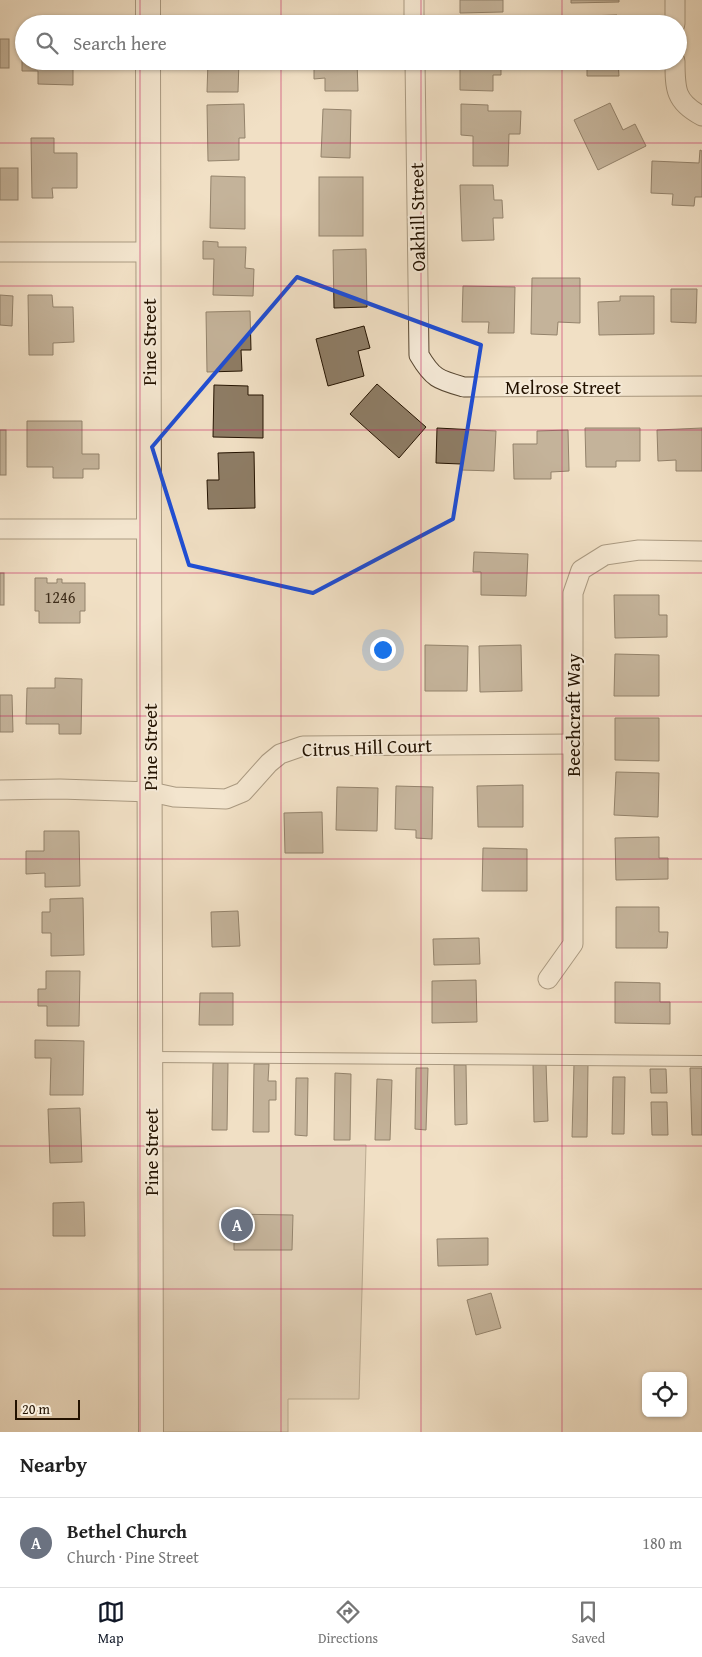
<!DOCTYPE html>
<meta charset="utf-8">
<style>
body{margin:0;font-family:"Gentium Book Plus",serif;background:#f2f2f2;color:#222}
.controls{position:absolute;right:15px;bottom:15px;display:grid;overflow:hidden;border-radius:8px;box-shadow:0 1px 4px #0004}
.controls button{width:45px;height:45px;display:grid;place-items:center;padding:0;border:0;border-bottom:1px solid #e0e0e0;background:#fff;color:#222;font:25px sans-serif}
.scale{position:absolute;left:15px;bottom:12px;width:65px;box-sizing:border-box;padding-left:5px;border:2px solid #231200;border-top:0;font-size:14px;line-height:18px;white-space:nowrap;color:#231200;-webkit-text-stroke:4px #f6ebd9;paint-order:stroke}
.you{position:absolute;left:382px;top:649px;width:18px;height:18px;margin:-12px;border:4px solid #fff;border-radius:50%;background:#1a73e8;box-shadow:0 0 0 8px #1a73e833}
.badge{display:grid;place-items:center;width:32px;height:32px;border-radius:50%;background:#111827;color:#fff;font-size:16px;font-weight:700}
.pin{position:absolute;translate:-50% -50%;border:2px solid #fff;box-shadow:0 1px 5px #0006}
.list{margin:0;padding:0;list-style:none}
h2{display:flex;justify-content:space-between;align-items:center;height:65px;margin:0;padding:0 20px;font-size:21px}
h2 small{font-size:16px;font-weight:400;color:#767676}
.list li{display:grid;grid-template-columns:32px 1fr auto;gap:15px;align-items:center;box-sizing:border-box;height:90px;padding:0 20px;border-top:1px solid #e0e0e0}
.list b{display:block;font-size:19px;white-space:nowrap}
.list p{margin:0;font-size:16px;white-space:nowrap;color:#767676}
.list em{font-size:16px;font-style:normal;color:#767676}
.icon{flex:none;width:28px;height:28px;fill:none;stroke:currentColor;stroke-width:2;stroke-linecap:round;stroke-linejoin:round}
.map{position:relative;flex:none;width:702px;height:1432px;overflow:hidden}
.search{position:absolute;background:#fff;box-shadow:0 1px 4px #0004;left:15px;right:15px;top:15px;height:55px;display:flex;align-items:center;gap:12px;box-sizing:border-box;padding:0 18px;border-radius:28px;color:#767676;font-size:19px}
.sheet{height:155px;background:#fff}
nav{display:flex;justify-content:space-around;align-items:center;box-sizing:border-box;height:70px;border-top:1px solid #e0e0e0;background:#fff;font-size:14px;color:#767676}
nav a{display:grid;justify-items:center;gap:2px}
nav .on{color:#111827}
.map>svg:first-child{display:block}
.green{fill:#cebda4;stroke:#786852}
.building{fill:#8e7d66;stroke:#231200}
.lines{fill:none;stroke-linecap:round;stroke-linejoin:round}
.service-casing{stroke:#564631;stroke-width:12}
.minor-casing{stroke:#564631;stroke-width:21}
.tertiary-casing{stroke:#564631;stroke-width:26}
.service{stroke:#f6ebd9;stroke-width:10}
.minor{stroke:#f6ebd9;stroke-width:19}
.tertiary{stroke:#f6ebd9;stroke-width:24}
.marked{fill:none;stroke:#1d4ed8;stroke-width:4;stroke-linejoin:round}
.grid{fill:none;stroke:#c2185b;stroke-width:1;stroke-opacity:0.55}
.labels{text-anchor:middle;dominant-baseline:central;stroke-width:4;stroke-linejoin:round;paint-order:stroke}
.number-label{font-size:16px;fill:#3e2d1a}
.street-label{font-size:19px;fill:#231200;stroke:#f6ebd9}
</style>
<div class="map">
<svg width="702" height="1432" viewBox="0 0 702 1432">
<rect width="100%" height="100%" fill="#f1e0c5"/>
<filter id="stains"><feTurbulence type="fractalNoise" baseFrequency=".004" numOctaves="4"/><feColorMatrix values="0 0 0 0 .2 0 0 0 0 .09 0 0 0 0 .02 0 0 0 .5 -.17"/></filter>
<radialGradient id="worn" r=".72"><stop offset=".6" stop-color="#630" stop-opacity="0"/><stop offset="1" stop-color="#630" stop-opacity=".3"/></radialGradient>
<polygon class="green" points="366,1145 359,1399 288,1399 288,1432 163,1432 162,1419 162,1147"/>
<g class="building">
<polygon points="460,0 503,0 503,12 460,13"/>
<polygon points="571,0 619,0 619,2 571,3"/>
<polygon points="617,15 617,24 586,24 586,16"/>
<polygon points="22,37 24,37 24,61 73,61 73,85 38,84 38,71 22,71"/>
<rect x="0" y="39" width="9" height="29"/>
<polygon points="208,61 239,61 238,92 207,92"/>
<polygon points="314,61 357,61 358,91 325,91 325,78 314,79"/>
<polygon points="460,61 501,61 501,75 493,75 493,91 460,90"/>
<polygon points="587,61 618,61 619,76 587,76"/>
<polygon points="610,103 623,130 635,124 646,146 598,170 574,120"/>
<polygon points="244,104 245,138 239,138 239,160 208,161 207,105"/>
<polygon points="461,104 488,105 488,111 521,111 520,134 509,134 508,166 473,166 473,136 461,135"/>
<polygon points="323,109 351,110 350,158 321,157"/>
<polygon points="31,138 54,138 54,153 77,153 77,188 52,188 53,198 32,198"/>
<polygon points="700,150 702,151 702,197 695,197 694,206 672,205 673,194 651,193 652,161 699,163"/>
<rect x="0" y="168" width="18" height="32"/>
<polygon points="211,176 245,177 245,229 210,228"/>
<rect x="319" y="177" width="44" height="59"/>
<polygon points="460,185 493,185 494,200 502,200 503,218 493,218 494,240 462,241"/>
<polygon points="203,241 218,242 218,247 246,247 245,268 254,269 253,296 213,295 214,259 203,259"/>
<polygon points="366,249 367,307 334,308 333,250"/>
<polygon points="532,278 580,278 580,323 558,322 557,335 531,334"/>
<polygon points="463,286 515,287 514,333 488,333 489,322 462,322"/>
<polygon points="671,289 697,289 696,323 671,322"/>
<polygon points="0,295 13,296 12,326 0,325"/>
<polygon points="28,295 52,295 53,307 73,307 74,342 53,343 53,355 29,355"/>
<polygon points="620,296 654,296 654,334 599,335 598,302 620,301"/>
<polygon points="250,311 251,350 241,350 242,371 207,372 206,312"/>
<polygon points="364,326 370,348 358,351 364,376 328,386 316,339"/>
<polygon points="377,384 426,427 399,458 350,414"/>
<polygon points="214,385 248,386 248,395 263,395 263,438 213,437"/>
<polygon points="27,421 82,421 82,454 99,454 99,469 83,469 83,478 53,478 53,467 27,467"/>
<polygon points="437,428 496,431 494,471 461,470 461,464 436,463"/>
<polygon points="585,428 640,428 640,461 616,461 616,467 586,467"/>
<polygon points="702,428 702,471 676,471 676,460 658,461 657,430"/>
<rect x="0" y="430" width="6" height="45"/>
<polygon points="568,430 569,471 551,472 551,479 514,479 513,444 537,444 537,431"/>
<polygon points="254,452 255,508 208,509 207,480 219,480 218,453"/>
<polygon points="474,552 528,554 526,596 481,595 481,572 473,572"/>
<rect x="0" y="573" width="4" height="32"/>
<polygon points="35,578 47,578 47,583 57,583 57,579 62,579 62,583 85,583 85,611 80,611 80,623 39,623 39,611 35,611"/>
<polygon points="614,595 659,595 659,615 667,615 667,637 615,638"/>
<polygon points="425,645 468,646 467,691 425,691"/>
<polygon points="521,645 522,691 480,692 479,646"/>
<polygon points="615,654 659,655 659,696 614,696"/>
<polygon points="55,678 82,679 81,734 59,734 59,724 26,724 27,688 55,688"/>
<polygon points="0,695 12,695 13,732 0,732"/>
<polygon points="615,718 659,718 659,761 615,760"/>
<polygon points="616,772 659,773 658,817 614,815"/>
<polygon points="523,785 523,827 478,827 477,786"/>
<polygon points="396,786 433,787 432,839 416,838 416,830 395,829"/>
<polygon points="337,787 378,788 377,831 336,830"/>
<polygon points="322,812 323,853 285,853 284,813"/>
<polygon points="44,831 79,831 80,886 45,887 45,873 26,874 26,851 44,851"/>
<polygon points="659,837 659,858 668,858 668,879 616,880 615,838"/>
<polygon points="483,848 527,849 527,891 482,891"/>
<polygon points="83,898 84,955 51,956 51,933 42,933 42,912 50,912 50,899"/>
<polygon points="616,907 659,907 659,932 668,932 667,948 616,948"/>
<polygon points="238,911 240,946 212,947 211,912"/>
<polygon points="479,938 480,964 434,965 433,939"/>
<polygon points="46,971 80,971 79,1026 47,1026 47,1006 38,1006 38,989 46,989"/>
<polygon points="476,980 477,1022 432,1023 432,981"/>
<polygon points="615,982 660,983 660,1002 670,1002 670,1024 615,1023"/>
<polygon points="200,993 233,993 233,1025 199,1025"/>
<polygon points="35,1040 84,1041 83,1095 50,1095 51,1058 35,1058"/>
<polygon points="213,1063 228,1063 227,1130 212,1130"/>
<polygon points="546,1063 548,1121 534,1122 533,1064"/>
<polygon points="254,1064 269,1064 268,1081 276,1081 276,1100 269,1100 269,1132 253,1132"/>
<polygon points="574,1064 588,1064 587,1137 572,1137"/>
<polygon points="454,1065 466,1065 467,1124 455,1125"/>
<polygon points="416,1068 428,1068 426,1130 415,1129"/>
<polygon points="690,1068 702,1068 702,1135 692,1135"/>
<polygon points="650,1069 666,1069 667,1093 651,1093"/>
<polygon points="335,1073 351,1074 350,1140 334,1140"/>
<polygon points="613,1077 625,1077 624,1134 612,1134"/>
<polygon points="296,1078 308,1078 307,1136 295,1135"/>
<polygon points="377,1079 392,1080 390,1140 375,1140"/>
<polygon points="651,1102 667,1102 668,1135 652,1135"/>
<polygon points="80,1108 82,1162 50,1163 48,1109"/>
<polygon points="84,1202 85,1236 53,1236 53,1203"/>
<polygon points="229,1214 293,1215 292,1250 234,1250 234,1226 228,1226"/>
<polygon points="488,1238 488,1265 438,1266 437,1239"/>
<polygon points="491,1293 501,1328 476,1335 467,1300"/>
</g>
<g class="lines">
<defs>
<polyline id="service" points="151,1057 702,1061"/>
<g id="minor">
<polyline points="414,0 414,24"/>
<polyline points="675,0 675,24"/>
<path d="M 415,61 L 419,355 C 433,379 439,380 464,387 L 702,386"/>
<path d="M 675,61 C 675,89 675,102 702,116"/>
<polyline points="0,252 148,252"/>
<polyline points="0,529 149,529"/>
<polyline points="0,790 60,789 151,792 174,797 226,799 243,792 269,763 280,754 303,746 573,744"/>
<polyline points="548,979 573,944 573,593 581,570 605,555 639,550 702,551"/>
</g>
<g id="tertiary">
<polyline points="148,0 148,24"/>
<polyline points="148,61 151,1432"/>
</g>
</defs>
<use href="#service" class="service-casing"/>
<use href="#minor" class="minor-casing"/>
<use href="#tertiary" class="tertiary-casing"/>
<use href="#service" class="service"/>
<use href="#minor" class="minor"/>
<use href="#tertiary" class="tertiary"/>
</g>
<path d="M0 0H702V1432H0ZM 297,277 L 481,345 L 453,519 L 313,593 L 189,565 L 152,447 Z" fill="#f1e0c5" fill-opacity=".55" fill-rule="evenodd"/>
<path class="marked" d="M 297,277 L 481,345 L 453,519 L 313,593 L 189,565 L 152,447 Z"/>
<path class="grid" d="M 140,0 L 140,24M 281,0 L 281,24M 421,0 L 421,24M 562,0 L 562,24M 140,61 L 140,1432M 281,61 L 281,1432M 421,61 L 421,1432M 562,61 L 562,1432M 0,143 L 702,143M 0,286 L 702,286M 0,430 L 702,430M 0,573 L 702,573M 0,716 L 702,716M 0,859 L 702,859M 0,1002 L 702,1002M 0,1146 L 702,1146M 0,1289 L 702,1289"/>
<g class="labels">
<g class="number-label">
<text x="60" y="597">1246</text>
</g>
<g class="street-label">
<text transform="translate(417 217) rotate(-91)">Oakhill Street</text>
<text transform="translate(149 342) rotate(-90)">Pine Street</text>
<text x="563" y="387">Melrose Street</text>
<text transform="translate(573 715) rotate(-90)">Beechcraft Way</text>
<text transform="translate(150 747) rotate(-90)">Pine Street</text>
<text transform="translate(367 747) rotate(-2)">Citrus Hill Court</text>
<text transform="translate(151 1152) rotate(-90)">Pine Street</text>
</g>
</g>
<rect width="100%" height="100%" filter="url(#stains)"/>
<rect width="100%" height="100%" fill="url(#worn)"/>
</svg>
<div class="controls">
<button><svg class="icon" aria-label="locate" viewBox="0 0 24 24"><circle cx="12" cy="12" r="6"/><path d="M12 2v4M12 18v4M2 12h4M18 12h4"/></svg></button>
</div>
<div class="scale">20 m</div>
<div class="you"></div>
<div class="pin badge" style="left:237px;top:1225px;background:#6b7280">A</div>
<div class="search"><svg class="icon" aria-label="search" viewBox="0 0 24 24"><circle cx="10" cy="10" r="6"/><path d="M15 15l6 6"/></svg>Search here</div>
</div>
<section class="sheet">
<h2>Nearby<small></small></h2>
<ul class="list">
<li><span class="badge" style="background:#6b7280">A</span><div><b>Bethel Church</b><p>Church · Pine Street</p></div><em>180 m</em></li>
</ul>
</section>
<nav>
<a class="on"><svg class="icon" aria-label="map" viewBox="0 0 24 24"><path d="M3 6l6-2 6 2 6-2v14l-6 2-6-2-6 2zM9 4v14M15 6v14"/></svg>Map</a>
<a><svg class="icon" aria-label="directions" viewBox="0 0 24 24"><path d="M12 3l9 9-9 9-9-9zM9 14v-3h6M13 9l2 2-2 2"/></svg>Directions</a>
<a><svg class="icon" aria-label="saved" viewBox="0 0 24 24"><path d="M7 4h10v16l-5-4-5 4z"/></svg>Saved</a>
</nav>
